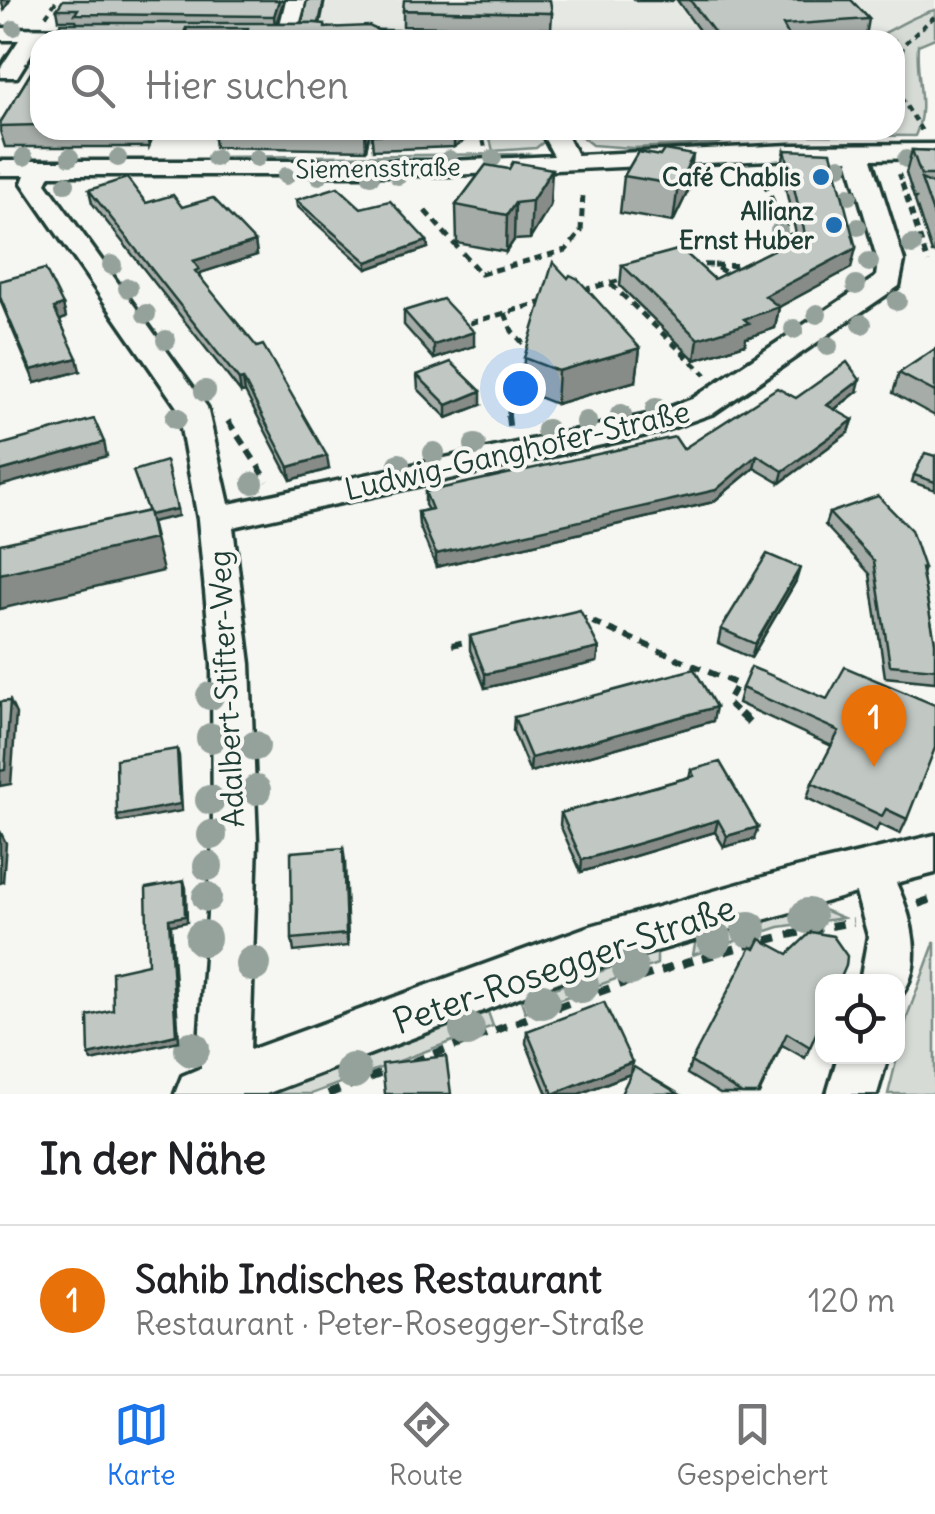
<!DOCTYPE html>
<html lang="de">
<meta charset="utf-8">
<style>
body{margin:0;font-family:Delius,sans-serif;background:#f2f2f2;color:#202124}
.controls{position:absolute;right:30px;bottom:30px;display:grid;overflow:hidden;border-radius:20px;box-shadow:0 2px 8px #0004}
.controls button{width:90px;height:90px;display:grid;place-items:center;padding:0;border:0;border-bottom:2px solid #e0e0e0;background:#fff;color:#202124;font:50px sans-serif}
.you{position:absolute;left:520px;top:388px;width:35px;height:35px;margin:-25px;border:8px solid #fff;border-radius:50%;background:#1a73e8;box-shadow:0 0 0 15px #1a73e833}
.badge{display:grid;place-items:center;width:65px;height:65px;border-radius:50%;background:#1a73e8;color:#fff;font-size:32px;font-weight:700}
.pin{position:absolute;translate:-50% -82px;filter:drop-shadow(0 2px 5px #0008)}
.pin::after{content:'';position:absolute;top:52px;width:35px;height:30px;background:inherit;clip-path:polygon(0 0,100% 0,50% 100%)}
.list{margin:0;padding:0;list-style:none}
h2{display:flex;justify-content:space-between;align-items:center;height:130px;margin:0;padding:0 40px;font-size:42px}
h2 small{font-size:32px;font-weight:400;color:#757577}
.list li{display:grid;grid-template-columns:65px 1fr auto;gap:30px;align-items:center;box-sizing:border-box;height:150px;padding:0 40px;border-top:2px solid #e0e0e0}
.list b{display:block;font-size:38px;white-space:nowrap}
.list p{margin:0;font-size:32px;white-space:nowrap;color:#757577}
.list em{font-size:32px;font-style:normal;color:#757577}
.icon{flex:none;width:55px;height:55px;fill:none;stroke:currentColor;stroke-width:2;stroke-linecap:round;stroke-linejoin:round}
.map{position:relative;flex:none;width:935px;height:1094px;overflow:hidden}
.search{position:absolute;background:#fff;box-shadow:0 2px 8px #0004;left:30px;right:30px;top:30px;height:110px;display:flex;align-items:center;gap:25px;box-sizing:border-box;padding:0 35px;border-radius:30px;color:#757577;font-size:38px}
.sheet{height:280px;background:#fff}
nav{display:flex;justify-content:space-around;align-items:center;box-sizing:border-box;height:140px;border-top:2px solid #e0e0e0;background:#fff;font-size:28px;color:#757577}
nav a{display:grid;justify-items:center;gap:5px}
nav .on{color:#1a73e8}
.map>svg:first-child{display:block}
.built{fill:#e6e8e4}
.green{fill:#d6dbd6;stroke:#7a8c85;stroke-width:2.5}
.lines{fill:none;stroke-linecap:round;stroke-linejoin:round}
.minor-casing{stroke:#1f3d34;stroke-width:7}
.path-far3{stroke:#1f3d34;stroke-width:4;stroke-dasharray:6 5;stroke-linecap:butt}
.path-far2{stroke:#1f3d34;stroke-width:5;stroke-dasharray:8 6;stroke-linecap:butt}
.path-far1{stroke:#1f3d34;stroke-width:6;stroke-dasharray:10 8;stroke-linecap:butt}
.path{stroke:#1f3d34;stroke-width:8;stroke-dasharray:12 10;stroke-linecap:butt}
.minor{fill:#f6f6f2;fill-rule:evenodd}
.tree{fill:#94a29b}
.wall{fill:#a6aca8;stroke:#1f3d34;stroke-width:2.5}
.shaded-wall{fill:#878c88;stroke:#1f3d34;stroke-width:2.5}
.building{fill:#c1c8c3;stroke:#1f3d34;stroke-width:2.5}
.poi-dot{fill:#1f6fb2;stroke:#f6f6f2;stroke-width:4}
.labels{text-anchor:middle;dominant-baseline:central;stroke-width:8;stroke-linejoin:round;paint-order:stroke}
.far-street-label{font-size:25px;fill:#1f3d34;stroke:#f6f6f2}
.far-poi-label{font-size:25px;font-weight:bold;fill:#1f3d34;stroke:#f6f6f2;text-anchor:end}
.street-label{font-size:30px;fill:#1f3d34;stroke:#f6f6f2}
.near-street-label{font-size:35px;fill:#1f3d34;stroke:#f6f6f2}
</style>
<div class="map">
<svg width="935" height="1094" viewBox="0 0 935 1094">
<rect width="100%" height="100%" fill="#f6f6f2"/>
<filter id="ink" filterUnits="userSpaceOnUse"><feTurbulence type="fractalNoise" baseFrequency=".01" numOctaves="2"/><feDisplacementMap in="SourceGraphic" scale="20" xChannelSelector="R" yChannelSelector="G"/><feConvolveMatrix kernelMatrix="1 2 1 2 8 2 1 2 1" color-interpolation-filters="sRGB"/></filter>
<g filter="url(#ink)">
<polygon class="built" points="328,0 935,0 935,10 916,14 902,28 869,40 645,40 642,31 314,28 311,6 326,7"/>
<g class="green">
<path d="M 935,10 L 935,38 L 918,45 C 915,78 929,105 915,136 L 807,135 L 802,130 L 895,130 L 895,40 L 869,40 C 893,31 912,15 935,10 Z"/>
<polygon points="488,130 539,130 546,140 536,148 493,151"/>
<polygon points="573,130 774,130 772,134 738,136 716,144 633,148 592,145"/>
<polygon points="529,154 517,158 421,163 213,159 206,162 208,157"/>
<polygon points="819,908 843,918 779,927 693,955 696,939 802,909"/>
<polygon points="935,941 935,1094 888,1094 908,1014"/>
<polygon points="657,951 657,964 525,1012 521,1000"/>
<polygon points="488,1012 493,1026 311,1094 270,1094"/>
</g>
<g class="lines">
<defs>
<g id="minor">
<polygon points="286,0 306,0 295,40 277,37"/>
<polygon points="0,28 102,29 112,35 106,40 40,40 17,77 1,77 0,69 19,40 0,40"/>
<polygon points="334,31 467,34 477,40 326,40 327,33"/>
<path d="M 540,130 L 564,130 L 577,155 L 791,145 L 935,144 L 935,158 L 872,159 L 904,261 L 899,286 L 714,413 L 660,432 L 233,527 L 250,664 L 257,841 L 250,1050 L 587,927 L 792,869 L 935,835 L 935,873 L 896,883 C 912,917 926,968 898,999 L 898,982 L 860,982 L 868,936 L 856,893 L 587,971 L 266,1094 L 175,1094 L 182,1076 L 201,1068 L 200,1030 L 213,841 L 212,664 L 198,519 L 177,407 L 22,183 L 25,175 L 0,175 L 0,161 L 450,161 L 554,156 ZM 791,159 L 848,159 L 878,261 L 876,277 L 692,399 L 652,414 L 229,504 L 207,407 L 46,183 L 50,175 L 450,175 Z"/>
<polygon points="838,1056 888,1056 877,1094 827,1094"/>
</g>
</defs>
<use href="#minor" class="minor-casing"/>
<g class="path-far3">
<polyline points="46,16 57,0"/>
<polyline points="895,74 904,44 935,16"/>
<polyline points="895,88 922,131"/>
<polyline points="481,130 485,148"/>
<polyline points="899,174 903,185"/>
<polyline points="761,175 765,185"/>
</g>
<g class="path-far2">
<polyline points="764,183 789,234 782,247"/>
<polyline points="902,183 928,263"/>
<polyline points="425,211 481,274 566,250 581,232 583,193"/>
<polyline points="690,264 712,265 734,277"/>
<polyline points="714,265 751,266"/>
<polyline points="611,284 706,375"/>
<polyline points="583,290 629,278"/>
<polyline points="505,313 512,331 532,353"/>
<polyline points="470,323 547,301"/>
<polyline points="508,419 512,387 521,366 528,364"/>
</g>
<g class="path-far1">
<polyline points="508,416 510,433"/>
<polyline points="228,421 268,481"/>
<polyline points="576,615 737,684 727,702 743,717"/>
<polyline points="452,645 476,639"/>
</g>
<g class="path">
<polyline points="740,714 754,727"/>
<polyline points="918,904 935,898"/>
<path d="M 413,1062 C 557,1007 701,948 853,922"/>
<polyline points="328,1094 387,1071"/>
</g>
<use href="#minor" class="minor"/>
</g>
<g class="tree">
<circle cx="14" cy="28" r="8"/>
<circle cx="24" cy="157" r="9"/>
<circle cx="70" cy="157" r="9"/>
<circle cx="118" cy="158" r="9"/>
<circle cx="215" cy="158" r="9"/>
<circle cx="257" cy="158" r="9"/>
<circle cx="493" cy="158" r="9"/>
<circle cx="449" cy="159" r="9"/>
<circle cx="906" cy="159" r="9"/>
<circle cx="840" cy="166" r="9"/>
<circle cx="286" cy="176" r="9"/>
<circle cx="319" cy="176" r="9"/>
<circle cx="371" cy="176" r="9"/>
<circle cx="398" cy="176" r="9"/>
<circle cx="66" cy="184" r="9"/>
<circle cx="849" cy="196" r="9"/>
<circle cx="858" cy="227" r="9"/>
<circle cx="779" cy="231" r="9"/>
<circle cx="912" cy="245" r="10"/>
<circle cx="869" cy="262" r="10"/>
<circle cx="112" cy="265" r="10"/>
<circle cx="856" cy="285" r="10"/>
<circle cx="128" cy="288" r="10"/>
<circle cx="897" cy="301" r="10"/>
<circle cx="146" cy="314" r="10"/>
<circle cx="817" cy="314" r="10"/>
<circle cx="862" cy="324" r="10"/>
<circle cx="794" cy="329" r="10"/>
<circle cx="166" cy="340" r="10"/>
<circle cx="828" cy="346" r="10"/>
<circle cx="205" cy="391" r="11"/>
<circle cx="656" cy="409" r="11"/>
<circle cx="621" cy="415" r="11"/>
<circle cx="176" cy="418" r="11"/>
<circle cx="586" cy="422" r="11"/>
<circle cx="547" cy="430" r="11"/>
<circle cx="475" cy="445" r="11"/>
<circle cx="434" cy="453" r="11"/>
<circle cx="399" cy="464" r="11"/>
<circle cx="253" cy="483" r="11"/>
<circle cx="210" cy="696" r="14"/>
<circle cx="211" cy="738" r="15"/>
<circle cx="255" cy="746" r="15"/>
<circle cx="256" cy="790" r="15"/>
<circle cx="210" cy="800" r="15"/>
<circle cx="212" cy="835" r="15"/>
<circle cx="208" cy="866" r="15"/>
<circle cx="207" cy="897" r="15"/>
<circle cx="808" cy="916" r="18"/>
<circle cx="749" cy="929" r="18"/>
<circle cx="203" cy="938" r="18"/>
<circle cx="714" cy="939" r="18"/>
<circle cx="253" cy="964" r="18"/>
<circle cx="630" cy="968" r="18"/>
<circle cx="581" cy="985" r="18"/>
<circle cx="542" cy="1001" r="18"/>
<circle cx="467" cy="1029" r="18"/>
<circle cx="192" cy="1049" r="18"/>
<circle cx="353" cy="1071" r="18"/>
</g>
<g class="wall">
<polygon points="284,0 276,23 302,23 325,0 320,24 325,27 382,40 51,40 77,23 76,20 59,20 57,9"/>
<polygon points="635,0 673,0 672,1 636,1"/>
<polygon points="677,0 851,0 869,19 866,36 796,40 706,40"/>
<polygon points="403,10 552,13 551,29 403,26"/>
<polygon points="40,58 40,130 156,130 149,147 5,147 0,131 0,123"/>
<polygon points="213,130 370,130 366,150 215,147"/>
<polygon points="371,130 478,131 454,147 373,150"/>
<polygon points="785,150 851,268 779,307 775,328 746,338 745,344 695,360 620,286 622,265 714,279 797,238 781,169"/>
<polygon points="912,150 935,151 935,253 932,253 915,201 916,198 914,198 906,173"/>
<polygon points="638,152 688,191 673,222 620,213 624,176"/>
<polygon points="486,165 550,206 530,239 514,240 506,252 457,243 456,205"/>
<polygon points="89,190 146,203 182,207 255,242 257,255 200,273 201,278 329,469 291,480 245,392 241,393 92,203"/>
<polygon points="296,200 361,208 427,241 428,248 367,269 297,206"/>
<polygon points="0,281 63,305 66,318 60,320 80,371 35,383 0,300"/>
<polygon points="404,311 474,346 434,359 404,325"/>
<polygon points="640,348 636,381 556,404 523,391 524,358"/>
<polygon points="935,349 935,416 893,393 899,373"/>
<polygon points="417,375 481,405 447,418 418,389"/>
<polygon points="857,392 834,410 853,420 849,432 780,483 754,468 713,502 436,567 419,525 418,512 428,510 425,505 425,492 683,449 796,398"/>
<polygon points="935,456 935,490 912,482 914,475"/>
<polygon points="829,513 924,568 922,574 935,642 935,682 885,677 870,574 825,525"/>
<polygon points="796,581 751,658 718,643 721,629"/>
<polygon points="470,636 599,648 597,662 485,688 470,650"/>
<polygon points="742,688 827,699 907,819 900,834 879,824 876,831 807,798 812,783 832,746 738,703"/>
<polygon points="514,717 713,721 530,772 513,731"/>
<polygon points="691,770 754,839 724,847 715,832 581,872 560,825 561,813 689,777"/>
<polygon points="343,848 348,946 294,952 292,939"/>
<polygon points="822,1020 805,1058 782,1045 759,1094 720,1094 687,1074 691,1062"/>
<polygon points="527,1031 632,1062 630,1074 579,1094 547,1094 526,1043"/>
</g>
<g class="shaded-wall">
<polygon points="1,0 10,0 4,10"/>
<polygon points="279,0 284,0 275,27 274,16"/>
<polygon points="186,28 188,40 181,40"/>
<polygon points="146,130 156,130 149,147"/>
<polygon points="365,130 370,130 366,150"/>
<polygon points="457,130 478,130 478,131 454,147 454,132"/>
<polygon points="693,155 688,191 673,222 678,185"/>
<polygon points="552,169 550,206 530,239 532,201"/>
<polygon points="515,203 514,240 506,252 507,215"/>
<polygon points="427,241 428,248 367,269 367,262"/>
<polygon points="255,242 257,255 200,273 202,282 197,283 193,261"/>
<polygon points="856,248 851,268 777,308 779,307 775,328 746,338 745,344 695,360 698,339 765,296"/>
<polygon points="63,305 66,318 58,321 54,308"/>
<polygon points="474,332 474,346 434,359 434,345"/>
<polygon points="640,348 636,381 556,404 558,371"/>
<polygon points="77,358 80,371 35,383 31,370"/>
<polygon points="243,379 245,392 241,393 239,380"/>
<polygon points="860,380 857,392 823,418 827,405"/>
<polygon points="481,391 481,405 447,418 447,405"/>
<polygon points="853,420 849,432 780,483 783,471"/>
<polygon points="104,442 107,456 0,486 0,471"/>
<polygon points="757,455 754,468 713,502 436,567 436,554"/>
<polygon points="327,456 329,469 291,480 289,467"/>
<polygon points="177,509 178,516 151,522 163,571 0,609 0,574 148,511"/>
<polygon points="800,568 796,581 751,658 755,644"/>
<polygon points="599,648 597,662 485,688 485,674"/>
<polygon points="10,701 16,714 11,784 0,786 0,771"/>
<polygon points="716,707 713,721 530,772 531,758"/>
<polygon points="177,749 179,756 182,811 119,822 117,816"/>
<polygon points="718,820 715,832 581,872 582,860"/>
<polygon points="758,827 754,839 724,847 727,836"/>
<polygon points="0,831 6,843 3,882 0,883"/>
<polygon points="343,848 345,861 348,946 346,934"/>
<polygon points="184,881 186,888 187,922 171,925 179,1041 92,1061 89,1055 176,1035 169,919"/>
<polygon points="632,1062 630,1074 579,1094 553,1094"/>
</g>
<g class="building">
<polygon points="63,0 279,0 274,16 75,14 78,9 57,9"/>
<polygon points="307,0 324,0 319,23 302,23"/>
<polygon points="404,0 550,0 552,13 403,10"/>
<polygon points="690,0 851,0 869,19 783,25 791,40 720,40"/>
<polygon points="61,23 315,23 325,24 325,28 369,26 382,32 381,40 245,40 248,28 186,28 181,40 51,40"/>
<polygon points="40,58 40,125 0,126 0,123"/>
<polygon points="371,130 457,130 454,132 372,135"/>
<polygon points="664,150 693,155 678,185 624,176 638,152 660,156"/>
<polygon points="785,150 831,152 856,248 765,296 779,307 744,319 749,323 698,339 622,265 681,249 714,279 805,234"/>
<polygon points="912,150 935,151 935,175 921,175"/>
<polygon points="513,162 552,169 532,201 515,203 507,215 456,205 486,165 509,169"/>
<polygon points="127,178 146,203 173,195 182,207 213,198 255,242 193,261 199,269 195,271 257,347 263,345 327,456 289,467 243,379 239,380 89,190"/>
<polygon points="921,179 935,185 935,219"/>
<polygon points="338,187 361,208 390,201 427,241 367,262 296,200"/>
<polygon points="553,262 568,278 570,275 578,279 640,348 558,371 524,358"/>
<polygon points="45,269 63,305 54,308 77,358 31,370 0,297 0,281"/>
<polygon points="443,299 474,332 434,345 404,311"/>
<polygon points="935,349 935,392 899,373"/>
<polygon points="451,362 481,391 447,405 417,375"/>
<polygon points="847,362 860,380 827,405 853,420 783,471 757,455 716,490 436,554 418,512 432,509 425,492 675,437 683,449 777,388 796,398"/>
<polygon points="94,419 104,442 0,471 0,445"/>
<polygon points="925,453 935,456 935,482 914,475"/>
<polygon points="166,461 177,509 149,515 133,471"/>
<polygon points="878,496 911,530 924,568 921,568 935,642 935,669 890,665 874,561 829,513"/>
<polygon points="148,511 154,539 0,574 0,544"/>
<polygon points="767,554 800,568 755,644 721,629"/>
<polygon points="580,610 599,648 485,674 470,636"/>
<polygon points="751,667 827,699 845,667 935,705 935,748 907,819 886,809 882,816 812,783 839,731 742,688"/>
<polygon points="694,669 716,707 531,758 514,717"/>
<polygon points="10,701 5,770 0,771 0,702"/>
<polygon points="177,749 180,804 117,816 116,759"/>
<polygon points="720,762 758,827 727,836 718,820 582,860 561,813 694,776 691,770"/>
<polygon points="343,848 346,934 292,939 291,852"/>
<polygon points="184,881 185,916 169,919 176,1035 89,1055 88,1016 113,1010 112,972 148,964 146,888"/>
<polygon points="811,932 833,936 847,956 846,966 839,982 822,982 822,1020 810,1047 787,1033 758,1094 742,1094 691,1062 751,947 755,949 760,939 788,954"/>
<polygon points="604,1002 632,1062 553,1094 527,1031"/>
<polygon points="446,1056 451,1094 385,1094 382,1064"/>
<polygon points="634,1067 679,1094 621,1094"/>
</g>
</g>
<g class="poi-dot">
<circle cx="821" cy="177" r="10"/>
<circle cx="834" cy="225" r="10"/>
</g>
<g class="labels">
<g class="far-street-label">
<text transform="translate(378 168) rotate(-1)">Siemensstraße</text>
</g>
<g class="far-poi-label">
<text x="801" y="177">Café Chablis</text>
<text x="814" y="211">Allianz<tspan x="814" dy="29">Ernst Huber</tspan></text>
</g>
<g class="street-label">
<text transform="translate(517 450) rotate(-13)">Ludwig-Ganghofer-Straße</text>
<text transform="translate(226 689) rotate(-93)">Adalbert-Stifter-Weg</text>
</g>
<g class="near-street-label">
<text transform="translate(564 964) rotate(-19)">Peter-Rosegger-Straße</text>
</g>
</g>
</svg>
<div class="controls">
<button><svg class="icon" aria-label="locate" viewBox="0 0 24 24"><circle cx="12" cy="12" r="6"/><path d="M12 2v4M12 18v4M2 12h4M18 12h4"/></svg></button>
</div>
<div class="you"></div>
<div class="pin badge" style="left:874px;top:767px;background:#e8710a">1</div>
<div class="search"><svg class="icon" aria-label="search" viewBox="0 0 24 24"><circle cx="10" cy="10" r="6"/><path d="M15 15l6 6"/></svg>Hier suchen</div>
</div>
<section class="sheet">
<h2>In der Nähe<small></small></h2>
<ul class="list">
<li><span class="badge" style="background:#e8710a">1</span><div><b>Sahib Indisches Restaurant</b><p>Restaurant · Peter-Rosegger-Straße</p></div><em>120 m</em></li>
</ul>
</section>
<nav>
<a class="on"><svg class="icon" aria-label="map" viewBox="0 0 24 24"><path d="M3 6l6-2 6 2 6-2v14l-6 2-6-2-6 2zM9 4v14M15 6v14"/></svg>Karte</a>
<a><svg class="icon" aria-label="directions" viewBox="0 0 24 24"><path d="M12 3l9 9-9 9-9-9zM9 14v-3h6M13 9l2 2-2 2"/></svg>Route</a>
<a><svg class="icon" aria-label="saved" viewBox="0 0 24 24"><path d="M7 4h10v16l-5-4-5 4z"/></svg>Gespeichert</a>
</nav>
